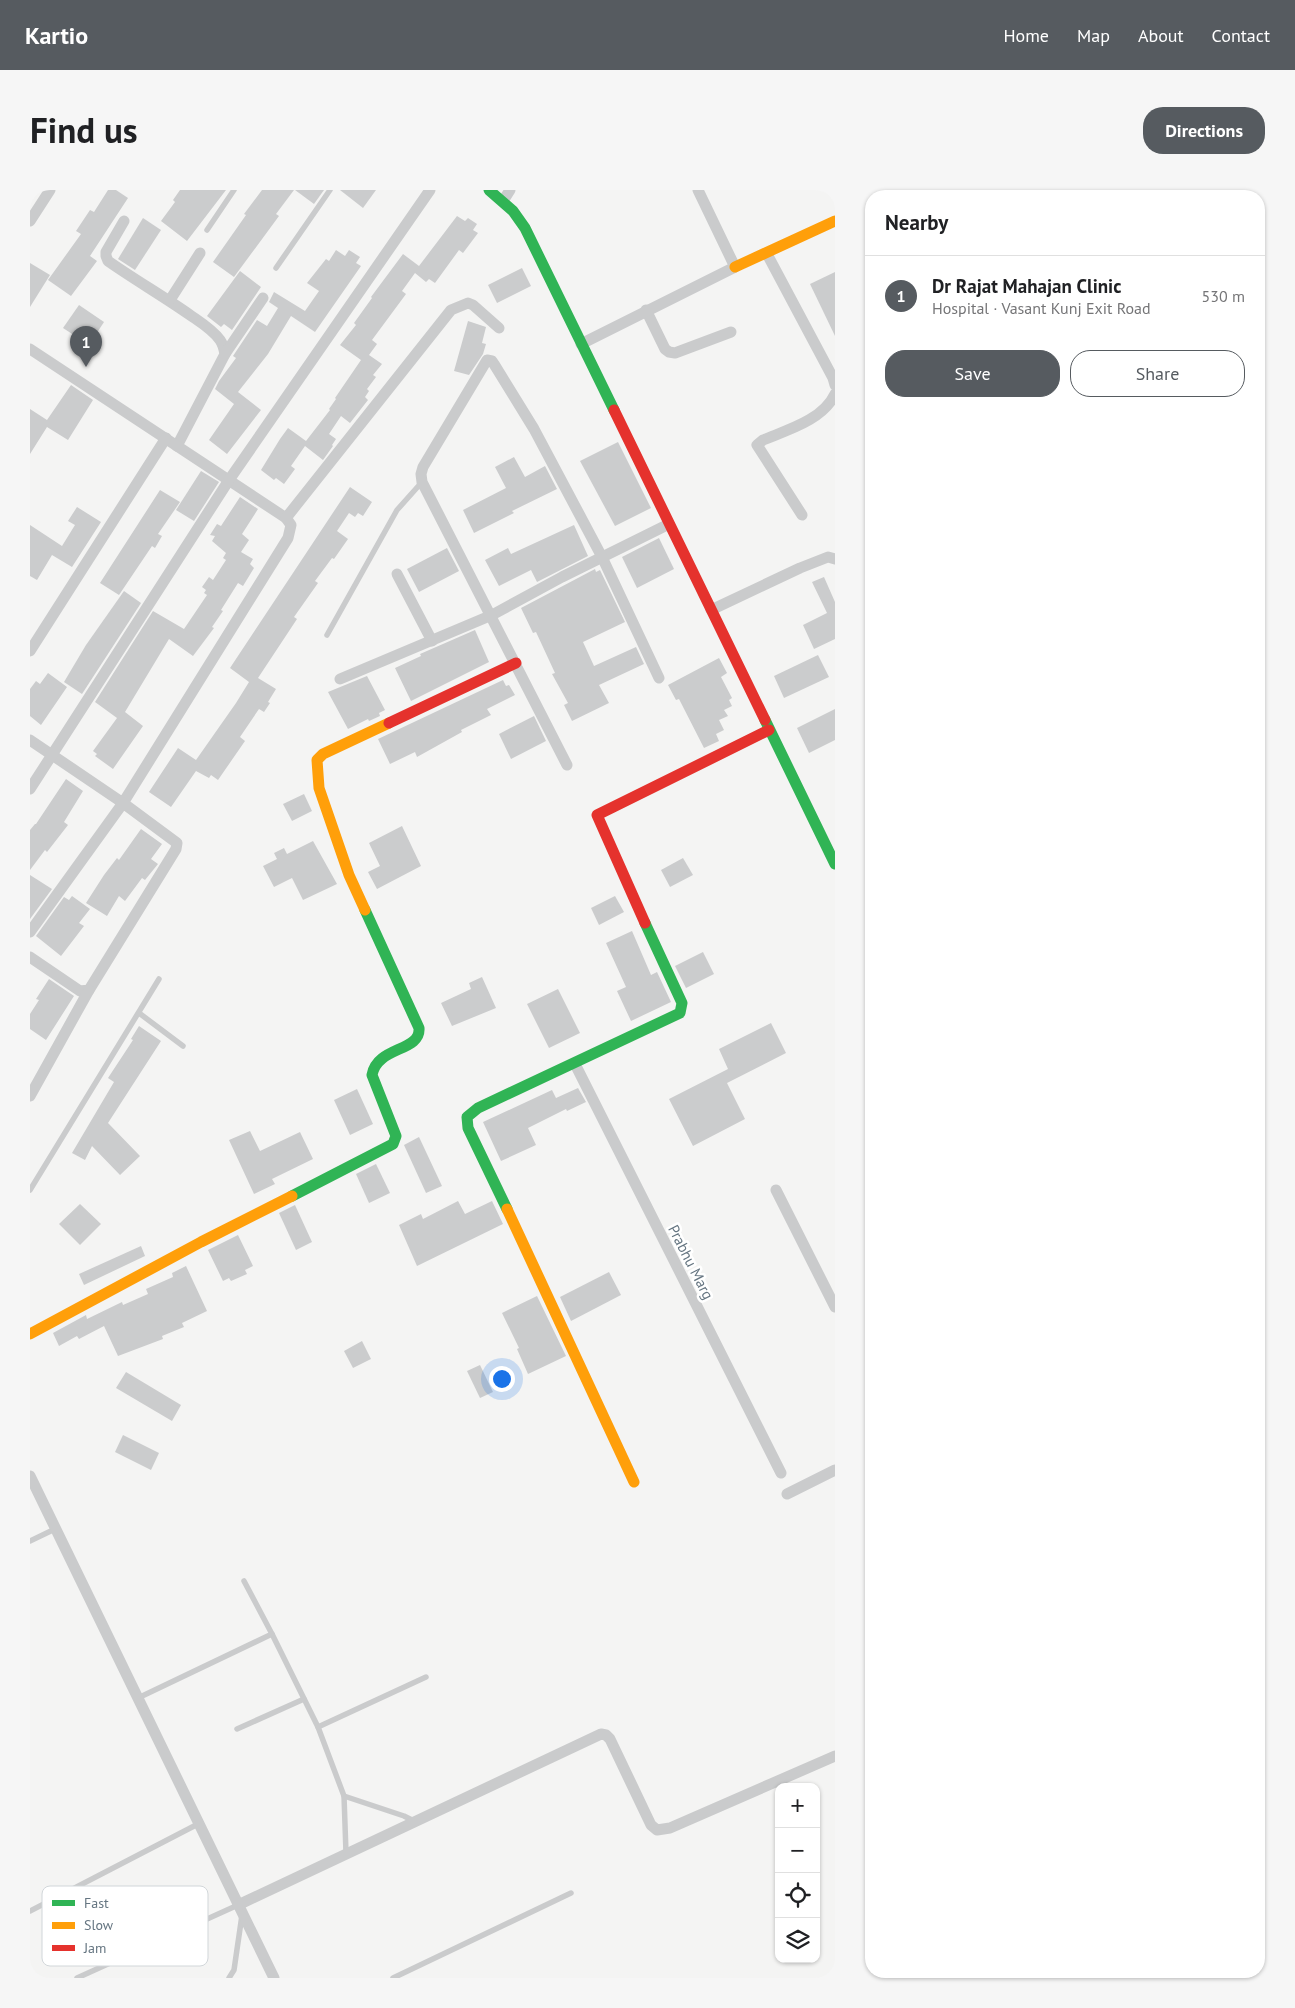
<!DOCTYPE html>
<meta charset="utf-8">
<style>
body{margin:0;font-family:"PT Sans",sans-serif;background:#f6f6f6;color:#202124}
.controls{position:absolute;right:15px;bottom:15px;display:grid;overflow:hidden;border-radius:10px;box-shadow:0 1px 4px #0004}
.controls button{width:45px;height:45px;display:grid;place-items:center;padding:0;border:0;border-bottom:1px solid #e0e0e0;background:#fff;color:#202124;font:25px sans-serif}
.you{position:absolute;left:471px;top:1188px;width:18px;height:18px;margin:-12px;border:4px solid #fff;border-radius:50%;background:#1a73e8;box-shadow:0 0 0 8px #1a73e833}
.badge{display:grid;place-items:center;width:32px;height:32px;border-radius:50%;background:#565b60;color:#fff;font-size:16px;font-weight:700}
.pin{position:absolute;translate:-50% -41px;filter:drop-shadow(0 1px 2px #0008)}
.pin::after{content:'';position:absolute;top:26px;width:18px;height:15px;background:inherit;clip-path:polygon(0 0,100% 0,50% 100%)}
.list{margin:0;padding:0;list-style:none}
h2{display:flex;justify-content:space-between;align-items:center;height:65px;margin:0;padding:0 20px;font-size:21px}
h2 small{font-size:16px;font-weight:400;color:#757577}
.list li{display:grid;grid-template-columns:32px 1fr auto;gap:15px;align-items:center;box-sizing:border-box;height:80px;padding:0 20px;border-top:1px solid #e0e0e0}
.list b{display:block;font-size:19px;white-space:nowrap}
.list p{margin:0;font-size:16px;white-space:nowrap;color:#757577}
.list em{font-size:16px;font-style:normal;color:#757577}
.actions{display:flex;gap:10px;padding:15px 20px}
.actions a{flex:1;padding:11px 0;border:1px solid #565b60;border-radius:20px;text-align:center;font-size:18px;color:#565b60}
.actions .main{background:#565b60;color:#fff}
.icon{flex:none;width:28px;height:28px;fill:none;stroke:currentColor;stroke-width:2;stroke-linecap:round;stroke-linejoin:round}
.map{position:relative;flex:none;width:805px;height:1788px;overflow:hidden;border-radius:20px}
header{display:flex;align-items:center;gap:30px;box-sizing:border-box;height:70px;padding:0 25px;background:#565b60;color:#fff}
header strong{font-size:24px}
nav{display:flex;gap:28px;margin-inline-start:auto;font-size:18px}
.intro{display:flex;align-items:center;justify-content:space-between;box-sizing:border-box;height:120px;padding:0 30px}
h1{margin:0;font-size:35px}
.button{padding:12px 22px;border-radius:20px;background:#565b60;color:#fff;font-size:18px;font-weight:700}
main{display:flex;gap:30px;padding:0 30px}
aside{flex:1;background:#fff;border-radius:20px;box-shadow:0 1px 4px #0004}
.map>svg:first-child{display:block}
.building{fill:#cbcccd}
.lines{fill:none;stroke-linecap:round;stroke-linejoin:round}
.lane{stroke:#cacbcc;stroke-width:5.5}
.street{stroke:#cacbcc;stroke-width:11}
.fast{stroke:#30b455;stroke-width:11}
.slow{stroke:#ff9f0a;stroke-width:11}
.jam{stroke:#e5322d;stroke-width:11}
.labels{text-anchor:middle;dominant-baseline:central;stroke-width:5;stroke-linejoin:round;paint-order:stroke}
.street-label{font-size:15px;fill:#657581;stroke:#fff}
.key{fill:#fff;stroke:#d1d6d9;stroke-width:1}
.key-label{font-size:14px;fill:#657581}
</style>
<header>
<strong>Kartio</strong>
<nav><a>Home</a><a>Map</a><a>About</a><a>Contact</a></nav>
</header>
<div class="intro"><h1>Find us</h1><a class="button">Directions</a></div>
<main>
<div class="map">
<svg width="805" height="1788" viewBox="0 0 805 1788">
<rect width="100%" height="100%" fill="#f4f4f3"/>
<g class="building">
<polygon points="78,0 86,0 98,8 60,66 67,71 41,106 18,90 51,44 46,41 60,20 64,22"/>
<polygon points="150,0 196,0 157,51 131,31 145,12 143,10"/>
<polygon points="232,0 264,0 246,24 249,26 204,87 183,72 216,25 214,24"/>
<polygon points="265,0 294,0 284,14"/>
<polygon points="310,0 346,0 333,18"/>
<polygon points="427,26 435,31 438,28 447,34 443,40 448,43 433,63 429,60 405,93 399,89 396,92 385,83 372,101 376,104 342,150 347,154 339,165 352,174 343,185 346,187 337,199 339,201 335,207 338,210 320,233 311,226 299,244 306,249 302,255 303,256 293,270 275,256 261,276 265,279 254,294 246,288 244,290 231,280 250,249 258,238 276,251 300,220 299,219 306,209 305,208 331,170 310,155 326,135 324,133 342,108 341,107 373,64 389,76"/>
<polygon points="113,28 131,40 105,80 88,69"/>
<polygon points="306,60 315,66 319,60 330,67 326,73 331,76 285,142 261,126 238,164 208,202 231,220 197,264 179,250 204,214 185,199 189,191 206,168 203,166 227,130 237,136 248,118 239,112 244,102 275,121 289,101 277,93 296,69 299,71"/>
<polygon points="0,73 20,85 0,117"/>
<polygon points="492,78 501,96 467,113 458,95"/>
<polygon points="210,81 231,97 202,140 194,134 191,137 177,126"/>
<polygon points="805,82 805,146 780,94"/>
<polygon points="49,115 74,132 59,155 33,138"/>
<polygon points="438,131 456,137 452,153 456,154 453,164 439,185 424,181"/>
<polygon points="41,195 63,210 38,250 17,237 0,264 0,219 17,230"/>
<polygon points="588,252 621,318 585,336 550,271"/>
<polygon points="484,267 495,287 515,276 527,299 482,321 484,323 444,343 433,320 476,298 465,277"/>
<polygon points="171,281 189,292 164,331 146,320"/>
<polygon points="320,297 342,312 333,326 328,323 325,327 319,323 307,341 318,349 304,369 302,368 285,391 288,393 264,427 267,429 228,488 246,499 238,512 240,513 234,522 229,519 210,547 215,551 188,590 181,585 179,588 166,581 141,617 119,602 148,558 166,570 206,513 219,492 200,478"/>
<polygon points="130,300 150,312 128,344 132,346 125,358 122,356 89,405 70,393"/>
<polygon points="210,307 228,319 212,344 219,350 211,362 223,369 220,374 224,378 213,396 208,393 191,420 193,421 182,437 184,438 163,466 139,449 95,522 113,536 83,579 65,566 67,564 63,561 87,528 65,512 123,421 154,439 177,405 174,403 176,400 172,397 179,387 183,390 196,370 193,368 196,363 182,351 185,346 180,345 187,334 191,336"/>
<polygon points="47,317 71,332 42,377 22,365 7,390 0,386 0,335 32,356 45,335 38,331"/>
<polygon points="544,335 558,366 507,392 501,380 469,396 455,370 478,358 481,364"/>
<polygon points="629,348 644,379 607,398 592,367"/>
<polygon points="417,358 429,381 389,402 377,379"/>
<polygon points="565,379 566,382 570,380 595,432 553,452 564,476 606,457 614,474 569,495 579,513 542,531 534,515 538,513 522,484 525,483 506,442 503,443 491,418"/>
<polygon points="794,387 805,412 805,449 784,459 773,435 797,423 782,392"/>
<polygon points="94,401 111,413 52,504 34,492 56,455"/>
<polygon points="445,440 459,472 381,511 365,478 391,466 390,464"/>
<polygon points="788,465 799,487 754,508 744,486"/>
<polygon points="689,468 697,483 691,487 702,508 699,510 702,516 694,520 698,526 689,530 694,540 686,544 689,551 674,558 649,509 646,510 638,495"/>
<polygon points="18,483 37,497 11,535 0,526 0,499 6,491 10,494"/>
<polygon points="337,486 355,520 349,523 350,526 339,531 338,529 318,539 298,502"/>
<polygon points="473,490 476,496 479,495 485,505 457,519 461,525 431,540 432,542 387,567 385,562 360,574 348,549"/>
<polygon points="805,519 805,550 779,563 767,538"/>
<polygon points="504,526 516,551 481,569 469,544"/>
<polygon points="36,589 53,601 34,632 38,635 17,662 15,660 0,680 0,640 5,634 6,634"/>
<polygon points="274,604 282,621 262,631 253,614"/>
<polygon points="372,636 391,676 347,699 338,682 350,676 339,653"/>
<polygon points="111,639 132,654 121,669 128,674 115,690 112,688 95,711 89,706 77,726 56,713 74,685 87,668 89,670"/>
<polygon points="283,651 307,694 273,710 262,688 244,697 233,676 247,669 244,663 254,658 257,664"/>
<polygon points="653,668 663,685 640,697 631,680"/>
<polygon points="0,685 22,699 0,729"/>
<polygon points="42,706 60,719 49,733 54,736 31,766 6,746 34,707 39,710"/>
<polygon points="585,706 594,722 569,735 561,718"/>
<polygon points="602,741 621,785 627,782 641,812 601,831 587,801 596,797 576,753"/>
<polygon points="673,762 684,784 656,798 645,776"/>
<polygon points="452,787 466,818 422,836 411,813 441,799 439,793"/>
<polygon points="19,789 44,806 16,850 0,839 0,824 9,810 6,809"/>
<polygon points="528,799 550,843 519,858 497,814"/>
<polygon points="741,833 756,863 697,893 715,929 663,956 639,909 698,879 689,859"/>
<polygon points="109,836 131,851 78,933 110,966 90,985 62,956 55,970 42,963 84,892 78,888 103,850 101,849"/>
<polygon points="548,898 556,912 537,921 536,919 498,938 506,955 471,971 453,932 522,900 526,908"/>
<polygon points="327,899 343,934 320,945 304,910"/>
<polygon points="220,941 230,961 270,942 283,969 242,989 245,994 224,1004 199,950"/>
<polygon points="389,947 412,996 396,1003 374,955"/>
<polygon points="346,974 360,1003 339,1013 326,984"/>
<polygon points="428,1011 435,1024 462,1011 473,1034 387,1076 369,1035 391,1024 393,1029"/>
<polygon points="50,1014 71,1034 50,1055 29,1034"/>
<polygon points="265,1015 282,1052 266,1060 249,1023"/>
<polygon points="208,1045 223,1076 215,1080 217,1084 201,1091 199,1088 193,1091 178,1060"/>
<polygon points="111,1056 115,1066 54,1095 49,1084"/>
<polygon points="156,1076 177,1121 152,1133 154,1137 132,1146 133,1149 88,1166 74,1136 49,1149 47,1146 29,1156 23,1143 56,1125 57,1129 92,1112 93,1115 118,1104 116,1099 143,1087 142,1083"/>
<polygon points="579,1082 591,1105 541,1131 530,1107"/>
<polygon points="507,1106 536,1166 498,1184 487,1159 489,1158 472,1123"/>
<polygon points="332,1151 341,1169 323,1178 314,1161"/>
<polygon points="450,1175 463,1202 450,1208 437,1181"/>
<polygon points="96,1182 151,1215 142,1231 86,1198"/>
<polygon points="93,1245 129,1263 121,1280 85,1262"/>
</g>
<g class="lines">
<g class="lane">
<polyline points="177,40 204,0"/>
<polyline points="246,78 300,0"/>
<polyline points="297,445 367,320 392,292"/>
<polyline points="109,823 153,856"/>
<polyline points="0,1000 129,789"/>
<polyline points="0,1351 25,1339"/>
<polyline points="214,1391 242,1444"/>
<polyline points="108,1508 242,1444 288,1537 314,1606 374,1626 384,1631"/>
<polyline points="288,1537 396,1487"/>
<polyline points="207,1539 274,1509"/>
<polyline points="314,1606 316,1663"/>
<polyline points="0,1721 168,1634"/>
<polyline points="47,1788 208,1715"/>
<polyline points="199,1788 204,1780 212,1725"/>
<polyline points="363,1788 541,1703"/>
</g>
<g class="street">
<polyline points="473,11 480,0"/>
<polyline points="0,31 20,0"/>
<path d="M 94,31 L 76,62 L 76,66 L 78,71 C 105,90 133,106 160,125 C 170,132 182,139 190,150 C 193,154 194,159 195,164 L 147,256"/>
<polyline points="737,64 803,188 805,195"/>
<polyline points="140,110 170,63"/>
<polyline points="616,120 635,159 639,162 645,163 701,142"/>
<polyline points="551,154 705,77 668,0"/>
<polyline points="0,159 256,328 261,335 258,348 93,613 0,550"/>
<polyline points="195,164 233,108"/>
<path d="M 772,325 L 727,255 L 733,250 C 757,240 793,230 805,204"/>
<polyline points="256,328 421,120 438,113 443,115 469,138"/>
<polyline points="367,384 402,451"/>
<polyline points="681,420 770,378 798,367 805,369"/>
<polyline points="0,461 136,248"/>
<polyline points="310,489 462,425 532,387 639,334"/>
<polyline points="537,575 392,292 391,284 393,277 457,170 462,171 464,174 504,239 572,367 629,488"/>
<polyline points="0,599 199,290 400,0"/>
<polyline points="0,742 93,613 147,653 146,659 59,800 50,801 0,767"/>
<polyline points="545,874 751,1283"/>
<polyline points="0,906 59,800"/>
<polyline points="746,1000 805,1117"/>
<polyline points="0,1286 244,1788"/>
<polyline points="757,1304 805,1280"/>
<polyline points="208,1715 571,1544 576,1545 580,1549 621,1635 627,1640 640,1638 805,1566"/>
</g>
<g class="fast">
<polyline points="459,0 483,21 495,38 584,220"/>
<polyline points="735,530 805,674"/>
<path d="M 262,1006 L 363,954 L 366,946 L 342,885 C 347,856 391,862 389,838 L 335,720"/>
<polyline points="477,1019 438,938 437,927 448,918 650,823 652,813 615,733"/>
</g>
<g class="slow">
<polyline points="705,77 805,31"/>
<polyline points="335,720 319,685 289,598 287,570 293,564 359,533"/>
<polyline points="477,1019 604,1292"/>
<polyline points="0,1144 171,1052 262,1006"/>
</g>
<g class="jam">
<polyline points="584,220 735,530"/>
<polyline points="359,533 486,473"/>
<polyline points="615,733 567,625 739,540"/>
</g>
</g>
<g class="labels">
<g class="street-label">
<text transform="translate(661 1072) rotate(63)">Prabhu Marg</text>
</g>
</g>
<rect x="12" y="1696" width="166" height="80" rx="8" class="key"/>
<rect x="22" y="1710" width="23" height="6" fill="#30b455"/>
<rect x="22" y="1732" width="23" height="7" fill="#ff9f0a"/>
<rect x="22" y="1755" width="23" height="6" fill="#e5322d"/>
<g class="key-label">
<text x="54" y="1718">Fast</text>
<text x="54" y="1740">Slow</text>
<text x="54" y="1763">Jam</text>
</g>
</svg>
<div class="controls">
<button>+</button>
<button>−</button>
<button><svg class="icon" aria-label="locate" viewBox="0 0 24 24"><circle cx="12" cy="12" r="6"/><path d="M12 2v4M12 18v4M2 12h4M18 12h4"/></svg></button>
<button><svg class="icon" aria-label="layers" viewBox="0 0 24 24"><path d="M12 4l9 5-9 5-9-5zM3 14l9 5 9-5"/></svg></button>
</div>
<div class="you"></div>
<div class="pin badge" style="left:56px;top:177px">1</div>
</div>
<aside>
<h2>Nearby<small></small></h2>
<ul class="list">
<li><span class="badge">1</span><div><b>Dr Rajat Mahajan Clinic</b><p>Hospital · Vasant Kunj Exit Road</p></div><em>530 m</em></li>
</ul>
<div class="actions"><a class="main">Save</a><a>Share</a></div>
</aside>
</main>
